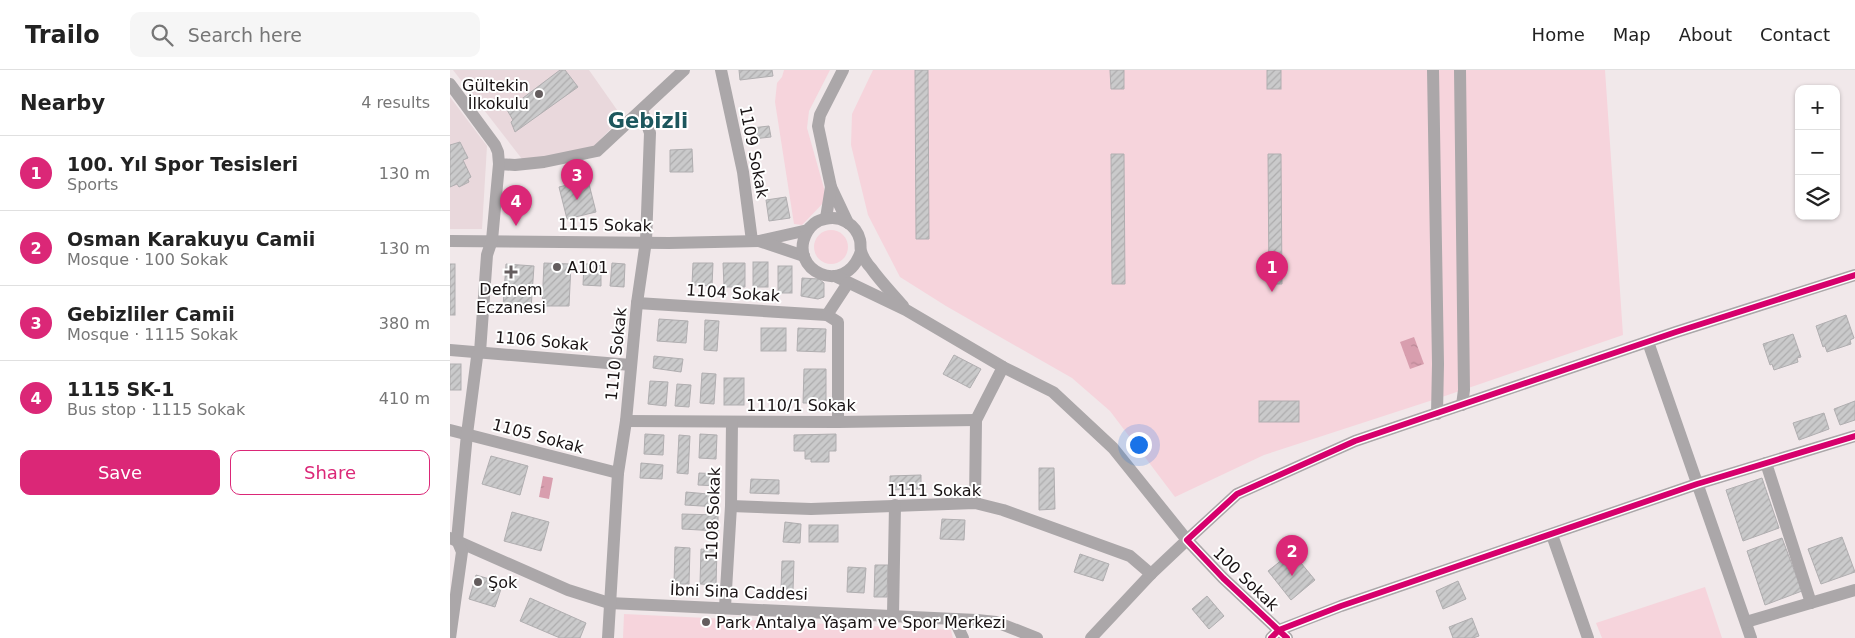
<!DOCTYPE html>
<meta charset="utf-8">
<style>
body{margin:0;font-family:"DejaVu Sans",sans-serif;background:#f6f6f6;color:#222}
.controls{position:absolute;right:15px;top:15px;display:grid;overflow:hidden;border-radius:10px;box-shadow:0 1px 4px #0004}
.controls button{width:45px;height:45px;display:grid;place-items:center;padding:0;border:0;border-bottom:1px solid #e0e0e0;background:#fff;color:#222;font:25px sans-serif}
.you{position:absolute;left:688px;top:374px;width:18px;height:18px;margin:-12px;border:4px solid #fff;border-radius:50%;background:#1a73e8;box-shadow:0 0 0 8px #1a73e833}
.badge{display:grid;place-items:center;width:32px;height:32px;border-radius:50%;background:#db2777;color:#fff;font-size:16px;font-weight:700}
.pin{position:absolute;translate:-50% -41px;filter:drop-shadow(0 1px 2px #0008)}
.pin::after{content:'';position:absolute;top:26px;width:18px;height:15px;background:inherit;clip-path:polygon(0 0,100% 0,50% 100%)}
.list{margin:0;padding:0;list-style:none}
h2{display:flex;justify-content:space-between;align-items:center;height:65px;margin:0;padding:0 20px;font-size:21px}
h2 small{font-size:16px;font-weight:400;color:#767676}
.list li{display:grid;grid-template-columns:32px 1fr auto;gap:15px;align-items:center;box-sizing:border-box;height:75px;padding:0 20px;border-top:1px solid #e0e0e0}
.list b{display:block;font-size:19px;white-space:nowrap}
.list p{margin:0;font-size:16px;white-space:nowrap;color:#767676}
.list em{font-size:16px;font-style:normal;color:#767676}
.actions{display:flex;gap:10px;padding:15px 20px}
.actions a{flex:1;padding:11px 0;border:1px solid #db2777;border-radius:10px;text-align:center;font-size:18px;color:#db2777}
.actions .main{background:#db2777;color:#fff}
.icon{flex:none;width:28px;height:28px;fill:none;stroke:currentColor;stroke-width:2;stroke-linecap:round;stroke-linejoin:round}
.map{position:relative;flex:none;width:1405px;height:568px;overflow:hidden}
header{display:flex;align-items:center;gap:30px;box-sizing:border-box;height:70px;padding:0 25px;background:#fff;border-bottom:1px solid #e0e0e0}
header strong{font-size:24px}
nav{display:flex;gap:28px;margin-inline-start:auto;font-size:18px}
.search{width:350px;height:45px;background:#f6f6f6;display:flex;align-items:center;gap:12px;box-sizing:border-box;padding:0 18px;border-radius:10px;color:#767676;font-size:19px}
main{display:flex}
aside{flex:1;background:#fff}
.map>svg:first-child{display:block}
.built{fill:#e9d8dc}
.park{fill:#f6d4dc}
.water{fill:url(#water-ripples)}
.building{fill:url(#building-hatch);stroke:#b0aeb0}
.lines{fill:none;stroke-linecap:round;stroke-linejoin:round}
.minor{stroke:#aba7a9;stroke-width:12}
.cycleway-casing{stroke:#fff;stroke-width:9}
.cycleway{stroke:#d6006c;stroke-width:6}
.poi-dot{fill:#645d5e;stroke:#fff;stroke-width:2}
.labels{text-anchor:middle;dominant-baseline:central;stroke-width:4;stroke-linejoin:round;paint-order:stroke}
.poi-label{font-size:16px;fill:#181213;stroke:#fff;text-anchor:start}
.street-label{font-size:16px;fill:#181213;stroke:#fff}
.district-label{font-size:21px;font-weight:bold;fill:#1c575d;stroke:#fff}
</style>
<header>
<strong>Trailo</strong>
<div class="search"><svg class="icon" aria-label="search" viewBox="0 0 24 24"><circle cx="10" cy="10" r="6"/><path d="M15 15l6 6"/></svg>Search here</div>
<nav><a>Home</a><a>Map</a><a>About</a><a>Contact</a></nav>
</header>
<main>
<aside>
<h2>Nearby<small>4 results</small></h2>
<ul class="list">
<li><span class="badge">1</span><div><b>100. Yıl Spor Tesisleri</b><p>Sports</p></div><em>130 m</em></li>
<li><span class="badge">2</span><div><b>Osman Karakuyu Camii</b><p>Mosque · 100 Sokak</p></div><em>130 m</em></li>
<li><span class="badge">3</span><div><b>Gebizliler Camii</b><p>Mosque · 1115 Sokak</p></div><em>380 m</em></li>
<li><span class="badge">4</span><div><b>1115 SK-1</b><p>Bus stop · 1115 Sokak</p></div><em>410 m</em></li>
</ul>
<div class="actions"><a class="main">Save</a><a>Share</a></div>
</aside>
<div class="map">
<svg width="1405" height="568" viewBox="0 0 1405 568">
<defs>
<pattern id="water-ripples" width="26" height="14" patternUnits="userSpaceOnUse" patternTransform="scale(1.25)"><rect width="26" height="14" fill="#d89eae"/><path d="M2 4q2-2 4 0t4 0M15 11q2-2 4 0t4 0" fill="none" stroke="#b98795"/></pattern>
<pattern id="building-hatch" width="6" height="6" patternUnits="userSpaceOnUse" patternTransform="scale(1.25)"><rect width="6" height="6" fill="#cacacb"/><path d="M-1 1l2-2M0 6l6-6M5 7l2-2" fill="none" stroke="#adacad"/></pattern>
</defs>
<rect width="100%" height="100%" fill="#f1e8ea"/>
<g class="built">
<polygon points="3,0 139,0 172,47 144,76 93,88 72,89"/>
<polygon points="0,27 37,76 32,159 0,159"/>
</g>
<g class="park">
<polygon points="334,0 380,0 359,41 357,58 377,129 352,155 344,154 325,32 327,13 332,7"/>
<polygon points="423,0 1155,0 1173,265 992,327 814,385 725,427 660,341 622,308 496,236 450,207 418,145 401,75 402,44"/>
<circle cx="381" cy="177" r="17"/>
<polygon points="1255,517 1272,568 1152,568 1146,553"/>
<polygon points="174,544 501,560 503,568 173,568"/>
</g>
<g class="water">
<polygon points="964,267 974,294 960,299 950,272"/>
<polygon points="93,406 103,408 99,429 89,427"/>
</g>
<g class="building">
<polygon points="110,0 115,0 128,17 65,62 61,52 63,50 57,40"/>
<polygon points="289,0 322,0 323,6 290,10"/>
<polygon points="465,0 478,0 479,169 466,169"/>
<polygon points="660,0 674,0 674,19 661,19"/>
<rect x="817" y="0" width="14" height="19"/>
<polygon points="319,56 321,67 303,69 302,58"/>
<polygon points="10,72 18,88 13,90 21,107 18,109 19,112 9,117 7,114 0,117 0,75"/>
<polygon points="242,79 243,102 220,102 220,80"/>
<polygon points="661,84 674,84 675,214 662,214"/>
<polygon points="818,84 831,84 832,214 819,214"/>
<polygon points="138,110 146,142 117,149 109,117"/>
<polygon points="336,127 340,148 319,151 316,130"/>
<rect x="303" y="192" width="15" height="25"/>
<polygon points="94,193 121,194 119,236 92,236"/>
<polygon points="162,193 175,194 174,217 160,216"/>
<polygon points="243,193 263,193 262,216 242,215"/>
<polygon points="273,193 295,193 295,217 274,217"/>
<rect x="0" y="194" width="5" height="51"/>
<polygon points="56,194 84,196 81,239 53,237"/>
<polygon points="134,194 151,194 151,216 133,215"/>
<rect x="328" y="196" width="14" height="27"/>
<polygon points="352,208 369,209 374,213 374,227 368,229 351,226"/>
<polygon points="1396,245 1404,268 1400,270 1401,274 1377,282 1375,276 1373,277 1366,256"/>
<polygon points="209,249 238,251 236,273 207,271"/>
<polygon points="255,250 269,251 267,281 254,280"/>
<rect x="311" y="258" width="25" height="23"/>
<polygon points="348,258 376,259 375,282 347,281"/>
<polygon points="1343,264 1351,287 1347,288 1348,292 1324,300 1322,294 1320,295 1313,274"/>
<polygon points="504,285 531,299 520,318 493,304"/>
<polygon points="204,286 233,289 231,302 203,298"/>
<rect x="0" y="294" width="11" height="26"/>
<polygon points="354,299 376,299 376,333 353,333"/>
<polygon points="252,303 266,304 264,334 250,333"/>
<rect x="274" y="308" width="20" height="27"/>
<polygon points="200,311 218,312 216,336 198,334"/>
<polygon points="227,314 241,315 239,337 225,336"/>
<rect x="809" y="331" width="40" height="21"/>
<polygon points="1405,331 1405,350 1390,355 1384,339"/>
<polygon points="1374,343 1379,359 1349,370 1343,353"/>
<polygon points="195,364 214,365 213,385 194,384"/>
<polygon points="250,364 267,365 266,389 249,388"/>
<polygon points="386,364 386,381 379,381 379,392 361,392 361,389 355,389 355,381 344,381 344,365"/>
<polygon points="229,365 240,366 238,404 227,403"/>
<polygon points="41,386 78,396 70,425 32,414"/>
<polygon points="191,393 213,395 212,409 190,408"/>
<polygon points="589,398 604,398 605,439 589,440"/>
<polygon points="249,403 269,404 269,416 248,415"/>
<polygon points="471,405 471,419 440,420 440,406"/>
<polygon points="1312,408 1329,458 1293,471 1276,420"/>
<polygon points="301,409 329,410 329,424 300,423"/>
<polygon points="236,422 269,425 268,437 235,435"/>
<polygon points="62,442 99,452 91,481 54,471"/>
<polygon points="232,444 268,445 268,461 232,459"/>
<polygon points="492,449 515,450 514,470 490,469"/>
<polygon points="335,452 351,454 350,473 333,472"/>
<rect x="359" y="455" width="29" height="17"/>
<polygon points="1392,467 1405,502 1371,514 1358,479"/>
<polygon points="1332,468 1352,521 1315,535 1297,481"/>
<polygon points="225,477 240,478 239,514 224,514"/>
<polygon points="251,479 267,480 266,515 250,514"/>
<polygon points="842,482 865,510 841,530 818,501"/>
<polygon points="630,484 659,494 653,511 624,502"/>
<polygon points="332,491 344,491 343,520 331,519"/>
<polygon points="425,495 438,495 437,527 424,527"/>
<polygon points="398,497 416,498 414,523 397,522"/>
<polygon points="26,505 53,513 45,537 19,529"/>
<polygon points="1008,511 1016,529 993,539 986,521"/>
<polygon points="757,526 774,546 759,559 742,539"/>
<polygon points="80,528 136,553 130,568 110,568 70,551"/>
<polygon points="1022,548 1029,566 1023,568 1003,568 999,557"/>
</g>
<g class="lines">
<g class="minor">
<polyline points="271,0 293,102 302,171"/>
<polyline points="393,0 370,45 368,56 381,117 398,153"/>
<polyline points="983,0 988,294 987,344"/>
<polyline points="1010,0 1014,320 1012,335"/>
<polyline points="0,14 45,75 48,82 49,94 65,95 94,92 147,81 234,0"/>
<polyline points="376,148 381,117"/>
<polyline points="0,171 219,173 309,171 358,160"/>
<polyline points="309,171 354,186"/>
<path d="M 411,181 C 396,229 336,200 357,162 C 360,156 367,150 375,149 C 390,145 406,154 410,170 C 411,174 410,177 411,181 C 412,186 417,194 421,198 C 430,211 442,223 453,236"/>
<polyline points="385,206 456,240 553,297 603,322 663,378 737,470 701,504 641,568"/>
<polyline points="187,233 377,245 388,252 388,352"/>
<polyline points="377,245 398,213"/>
<polyline points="1198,272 1301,568"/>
<polyline points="0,280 181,295"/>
<polyline points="176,351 388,352 526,350"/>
<polyline points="0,360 168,403"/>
<polyline points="1316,393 1361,533"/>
<polyline points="525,433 526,350 553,297"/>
<polyline points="281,436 361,439 525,433 553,440 680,486 701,504"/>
<polyline points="1102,465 1138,568"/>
<polyline points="0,468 118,520 159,533 527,550 546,552 587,568"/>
<polyline points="275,537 281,436 282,352"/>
<polyline points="443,545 445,435"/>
<polyline points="504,549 513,568"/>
<polyline points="1296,552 1405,520"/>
<polyline points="0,568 12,482 7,470 17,364 27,287 30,282 37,185 42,170 49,94"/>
<polyline points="158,568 168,403 176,351 187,233 196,171 200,63 192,40"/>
<polyline points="821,568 829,560 891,536 1247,414 1405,366"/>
<polyline points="837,568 773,508 737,470 787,424 905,371 1226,262 1405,205"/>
</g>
<defs>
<g id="cycleway">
<polyline points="821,568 829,560 891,536 1247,414 1405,366"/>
<polyline points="837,568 773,508 737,470 787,424 905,371 1226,262 1405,205"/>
</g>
</defs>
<use href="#cycleway" class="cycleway-casing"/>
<use href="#cycleway" class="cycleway"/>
</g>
<g class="poi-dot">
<circle cx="89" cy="24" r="5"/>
<circle cx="107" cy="197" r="5"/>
<path d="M58.5 194.5h5v5h5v5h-5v5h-5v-5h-5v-5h5z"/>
<circle cx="28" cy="512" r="5"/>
<circle cx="256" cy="552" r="5"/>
</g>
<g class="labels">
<g class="poi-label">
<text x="79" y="15" text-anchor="end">Gültekin<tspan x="79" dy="18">İlkokulu</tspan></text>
<text x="117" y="197">A101</text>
<text x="61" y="219" text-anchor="middle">Defnem<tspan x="61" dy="18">Eczanesi</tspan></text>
<text x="38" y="512">Şok</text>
<text x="266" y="552">Park Antalya Yaşam ve Spor Merkezi</text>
</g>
<g class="street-label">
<text transform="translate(304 82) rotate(79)">1109 Sokak</text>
<text transform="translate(155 155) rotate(1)">1115 Sokak</text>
<text transform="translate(283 223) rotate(4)">1104 Sokak</text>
<text transform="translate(92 271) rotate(5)">1106 Sokak</text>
<text transform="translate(166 284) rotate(-84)">1110 Sokak</text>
<text x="351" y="335">1110/1 Sokak</text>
<text transform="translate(88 366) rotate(15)">1105 Sokak</text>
<text x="484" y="420">1111 Sokak</text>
<text transform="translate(263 444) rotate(-88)">1108 Sokak</text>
<text transform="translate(796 509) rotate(44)">100 Sokak</text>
<text transform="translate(289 522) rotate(2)">İbni Sina Caddesi</text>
</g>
<g class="district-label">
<text x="198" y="51">Gebizli</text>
</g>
</g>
</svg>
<div class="controls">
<button>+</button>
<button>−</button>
<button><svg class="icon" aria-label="layers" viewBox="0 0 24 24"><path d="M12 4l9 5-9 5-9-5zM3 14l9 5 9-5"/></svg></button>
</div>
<div class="you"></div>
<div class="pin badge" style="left:822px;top:222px">1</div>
<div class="pin badge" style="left:842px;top:506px">2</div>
<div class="pin badge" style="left:127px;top:130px">3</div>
<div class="pin badge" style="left:66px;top:156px">4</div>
</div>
</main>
